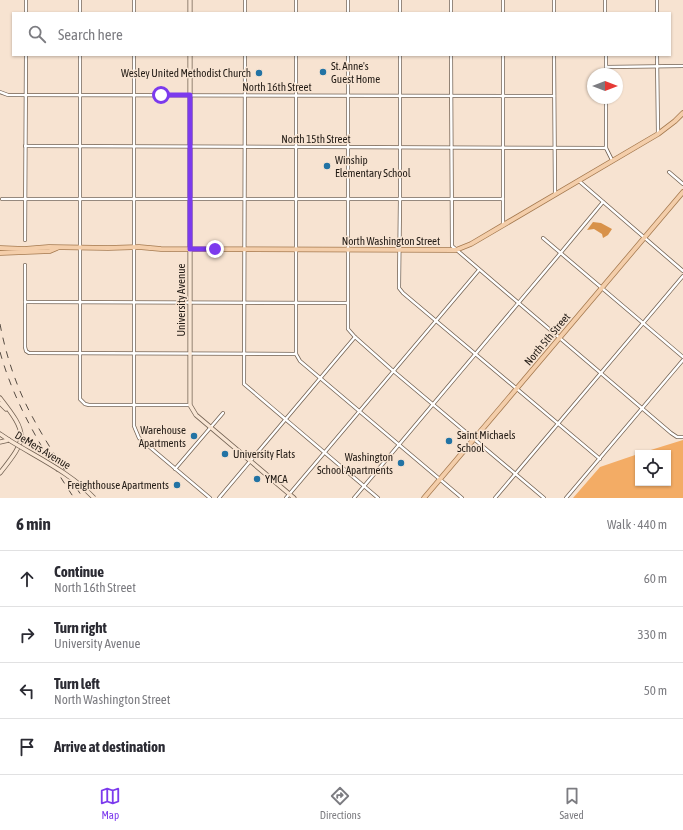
<!DOCTYPE html>
<meta charset="utf-8">
<style>
body{margin:0;font-family:"Asap Condensed",sans-serif;background:#f2f2f3;color:#2b2b33}
.controls{position:absolute;right:12px;bottom:12px;display:grid;overflow:hidden;border-radius:0px;box-shadow:0 1px 3px #0004}
.controls button{width:36px;height:36px;display:grid;place-items:center;padding:0;border:0;border-bottom:1px solid #e1e1e2;background:#fff;color:#2b2b33;font:20px sans-serif}
.compass{position:absolute;left:587px;top:68px;width:36px;height:36px;border-radius:50%;background:#fff;box-shadow:0 1px 3px #0004;rotate:90deg}
.stop{position:absolute;width:12px;height:12px;margin:-9px;border:3px solid #7c3aed;border-radius:50%;background:#fff}
.stop.end{background:#7c3aed;border-color:#fff;box-shadow:0 1px 4px #0008}
.list{margin:0;padding:0;list-style:none}
h2{display:flex;justify-content:space-between;align-items:center;height:52px;margin:0;padding:0 16px;font-size:17px}
h2 small{font-size:13px;font-weight:400;color:#7c7c81}
.list li{display:grid;grid-template-columns:26px 1fr auto;gap:12px;align-items:center;box-sizing:border-box;height:56px;padding:0 16px;border-top:1px solid #e1e1e2}
.list b{display:block;font-size:15px;white-space:nowrap}
.list p{margin:0;font-size:13px;white-space:nowrap;color:#7c7c81}
.list em{font-size:13px;font-style:normal;color:#7c7c81}
.icon{flex:none;width:22px;height:22px;fill:none;stroke:currentColor;stroke-width:2;stroke-linecap:round;stroke-linejoin:round}
.map{position:relative;flex:none;width:683px;height:498px;overflow:hidden}
.search{position:absolute;background:#fff;box-shadow:0 1px 3px #0004;left:12px;right:12px;top:12px;height:44px;display:flex;align-items:center;gap:10px;box-sizing:border-box;padding:0 14px;border-radius:0px;color:#7c7c81;font-size:15px}
.sheet{height:276px;background:#fff}
nav{display:flex;justify-content:space-around;align-items:center;box-sizing:border-box;height:56px;border-top:1px solid #e1e1e2;background:#fff;font-size:11px;color:#7c7c81}
nav a{display:grid;justify-items:center;gap:2px}
nav .on{color:#7c3aed}
.map>svg:first-child{display:block}
.green{fill:#f3ac65}
.forest{fill:#d8924a}
.lines{fill:none;stroke-linecap:round;stroke-linejoin:round}
.street-casing{stroke:#736253;stroke-width:4}
.secondary-casing{stroke:#736253;stroke-width:5}
.primary-casing{stroke:#a57a50;stroke-width:5.5}
.street{stroke:#fff;stroke-width:2.5}
.secondary{stroke:#f9e6d4;stroke-width:3.5}
.primary{stroke:#f4ceaa;stroke-width:4}
.rail{stroke:#574d44;stroke-width:1;stroke-dasharray:7 7;stroke-linecap:butt}
.secondary-bridge-casing{stroke:#736253;stroke-width:5;stroke-linecap:butt}
.secondary-bridge{stroke:#f9e6d4;stroke-width:3.5}
.route{stroke:#7c3aed;stroke-width:5}
.poi-dot{fill:#2273a4;stroke:#f7e3d1;stroke-width:1.5}
.labels{text-anchor:middle;dominant-baseline:central;stroke-width:3;stroke-linejoin:round;paint-order:stroke}
.poi-label{font-size:11px;fill:#211a14;stroke:#f7e3d1;text-anchor:start}
.street-label{font-size:11px;fill:#211a14;stroke:#f7e3d1}
</style>
<div class="map">
<svg width="683" height="498" viewBox="0 0 683 498">
<rect width="100%" height="100%" fill="#f7e3d1"/>
<polygon class="green" points="683,440 683,498 573,498 600,467 638,454 638,483 668,483 668,453 641,453"/>
<polygon class="forest" points="593,222 601,223 612,229 608,235 603,238 602,234 594,229 587,230"/>
<g class="lines">
<defs>
<g id="street">
<polyline points="503,0 503,13"/>
<polyline points="554,0 554,13"/>
<polyline points="605,0 605,13"/>
<polyline points="657,0 657,13"/>
<polyline points="26,13 26,0"/>
<polyline points="80,13 80,0"/>
<polyline points="134,13 134,0"/>
<polyline points="245,13 245,0"/>
<polyline points="296,13 296,0"/>
<polyline points="348,13 348,0"/>
<polyline points="400,13 400,0"/>
<polyline points="451,13 451,0"/>
<polyline points="80,55 80,399 85,404 89,405 190,405"/>
<polyline points="134,55 134,426 139,438 210,498"/>
<polyline points="245,55 244,384 378,498"/>
<polyline points="296,55 296,354 300,361 462,498"/>
<polyline points="348,55 348,329 355,337 391,369 544,498"/>
<polyline points="400,55 400,198 399,288 403,293 600,459"/>
<polyline points="451,55 452,246 671,433 677,437 683,437"/>
<polyline points="554,55 555,194"/>
<polyline points="606,55 606,74"/>
<polyline points="657,55 658,133"/>
<polyline points="606,67 683,66"/>
<polyline points="0,92 8,95 554,96"/>
<polyline points="606,98 606,148 612,160"/>
<polyline points="25,146 606,148"/>
<polyline points="669,172 683,184"/>
<polyline points="579,181 683,271"/>
<polyline points="2,199 503,199"/>
<polyline points="503,224 503,55"/>
<polyline points="543,238 683,357"/>
<polyline points="25,240 26,55"/>
<polyline points="25,265 25,347 26,351 29,353 296,354"/>
<polyline points="25,302 347,303"/>
<polyline points="175,469 223,413"/>
<polyline points="219,498 355,337"/>
<polyline points="286,498 479,270"/>
<polyline points="354,498 558,256 603,202"/>
<polyline points="495,498 683,276"/>
<polyline points="566,498 683,360"/>
</g>
<g id="secondary">
<polyline points="190,13 190,0"/>
<polyline points="190,55 190,405 196,415 294,498"/>
<path d="M 0,398 C 28,434 28,438 0,473"/>
<polyline points="0,403 6,409"/>
<polyline points="0,434 9,440"/>
<polyline points="0,442 9,440"/>
</g>
<g id="primary">
<polyline points="0,248 24,249 49,247 108,248 139,247 161,249 456,250 471,244 658,134 675,121 683,113"/>
<polyline points="0,253 50,251 57,248"/>
<polyline points="424,498 683,192"/>
</g>
</defs>
<use href="#street" class="street-casing"/>
<use href="#secondary" class="secondary-casing"/>
<use href="#primary" class="primary-casing"/>
<use href="#street" class="street"/>
<use href="#secondary" class="secondary"/>
<use href="#primary" class="primary"/>
<g class="rail">
<path d="M 0,324 C 6,356 17,389 33,418 C 48,446 66,472 83,498"/>
<path d="M 0,352 C 15,406 44,452 74,498"/>
</g>
<defs>
<path id="secondary-bridge" d="M 9,440 C 38,458 71,473 94,498"/>
</defs>
<use href="#secondary-bridge" class="secondary-bridge-casing"/>
<use href="#secondary-bridge" class="secondary-bridge"/>
</g>
<g class="lines">
<polyline class="route" points="161,95 190,95 190,249 215,249"/>
</g>
<g class="poi-dot">
<circle cx="323" cy="72" r="4"/>
<circle cx="259" cy="73" r="4"/>
<circle cx="327" cy="166" r="4"/>
<circle cx="194" cy="436" r="4"/>
<circle cx="449" cy="441" r="4"/>
<circle cx="225" cy="454" r="4"/>
<circle cx="401" cy="463" r="4"/>
<circle cx="257" cy="479" r="4"/>
<circle cx="177" cy="485" r="4"/>
</g>
<g class="labels">
<g class="poi-label">
<text x="331" y="66">St. Anne's<tspan x="331" dy="13">Guest Home</tspan></text>
<text x="251" y="73" text-anchor="end">Wesley United Methodist Church</text>
<text x="335" y="160">Winship<tspan x="335" dy="13">Elementary School</tspan></text>
<text x="186" y="430" text-anchor="end">Warehouse<tspan x="186" dy="13">Apartments</tspan></text>
<text x="457" y="435">Saint Michaels<tspan x="457" dy="13">School</tspan></text>
<text x="233" y="454">University Flats</text>
<text x="393" y="457" text-anchor="end">Washington<tspan x="393" dy="13">School Apartments</tspan></text>
<text x="265" y="479">YMCA</text>
<text x="169" y="485" text-anchor="end">Freighthouse Apartments</text>
</g>
<g class="street-label">
<text x="277" y="87">North 16th Street</text>
<text x="316" y="139">North 15th Street</text>
<text x="391" y="241">North Washington Street</text>
<text transform="translate(181 300) rotate(-90)">University Avenue</text>
<text transform="translate(547 339) rotate(-50)">North 5th Street</text>
<text transform="translate(43 450) rotate(31)">DeMers Avenue</text>
</g>
</g>
</svg>
<div class="controls">
<button><svg class="icon" aria-label="locate" viewBox="0 0 24 24"><circle cx="12" cy="12" r="6"/><path d="M12 2v4M12 18v4M2 12h4M18 12h4"/></svg></button>
</div>
<svg class="compass" viewBox="-18 -18 36 36"><path d="M0-13l5 13h-10z" fill="#e53935"/><path d="M0 13l5-13h-10z" fill="#7c7c81"/></svg>
<div class="stop" style="left:161px;top:95px"></div>
<div class="stop end" style="left:215px;top:249px"></div>
<div class="search"><svg class="icon" aria-label="search" viewBox="0 0 24 24"><circle cx="10" cy="10" r="6"/><path d="M15 15l6 6"/></svg>Search here</div>
</div>
<section class="sheet">
<h2>6 min<small>Walk · 440 m</small></h2>
<ul class="list">
<li><svg class="icon" aria-label="ahead" viewBox="0 0 24 24"><path d="M12 20V5M6 11l6-6 6 6"/></svg><div><b>Continue</b><p>North 16th Street</p></div><em>60 m</em></li>
<li><svg class="icon" aria-label="right" viewBox="0 0 24 24"><path d="M7 20v-9h11M14 6l5 5-5 5"/></svg><div><b>Turn right</b><p>University Avenue</p></div><em>330 m</em></li>
<li><svg class="icon" aria-label="left" viewBox="0 0 24 24"><path d="M17 20v-9H6M10 6l-5 5 5 5"/></svg><div><b>Turn left</b><p>North Washington Street</p></div><em>50 m</em></li>
<li><svg class="icon" aria-label="arrive" viewBox="0 0 24 24"><path d="M6 21V4h12l-3 4 3 4H6"/></svg><div><b>Arrive at destination</b></div></li>
</ul>
</section>
<nav>
<a class="on"><svg class="icon" aria-label="map" viewBox="0 0 24 24"><path d="M3 6l6-2 6 2 6-2v14l-6 2-6-2-6 2zM9 4v14M15 6v14"/></svg>Map</a>
<a><svg class="icon" aria-label="directions" viewBox="0 0 24 24"><path d="M12 3l9 9-9 9-9-9zM9 14v-3h6M13 9l2 2-2 2"/></svg>Directions</a>
<a><svg class="icon" aria-label="saved" viewBox="0 0 24 24"><path d="M7 4h10v16l-5-4-5 4z"/></svg>Saved</a>
</nav>
